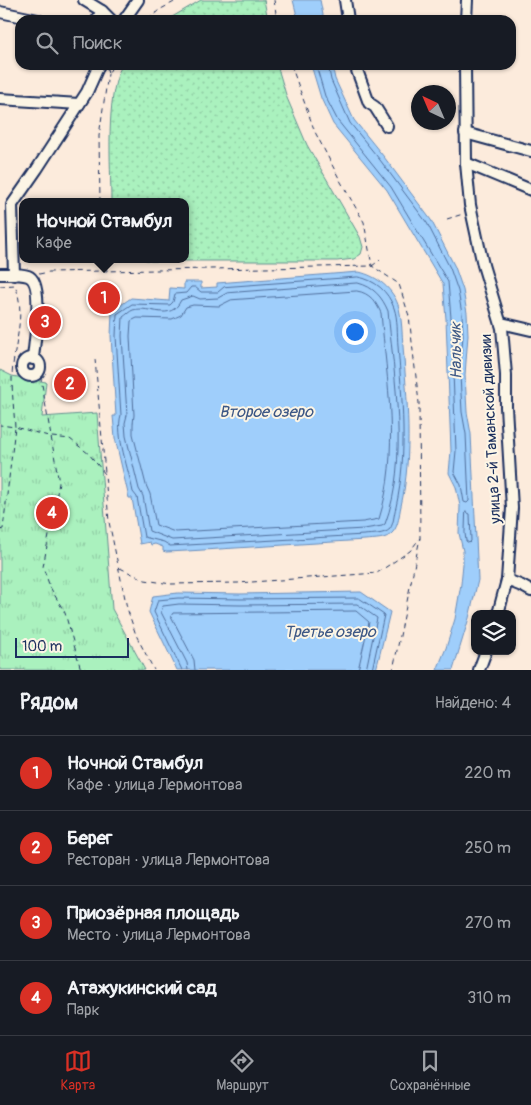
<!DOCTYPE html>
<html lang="ru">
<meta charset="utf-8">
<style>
body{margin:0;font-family:Pangolin,sans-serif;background:#20242c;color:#f1f3f6}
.controls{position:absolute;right:15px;bottom:15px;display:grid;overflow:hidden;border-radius:10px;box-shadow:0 1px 4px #0004}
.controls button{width:45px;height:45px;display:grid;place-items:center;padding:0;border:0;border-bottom:1px solid #363941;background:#171b24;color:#f1f3f6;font:25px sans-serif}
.compass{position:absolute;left:411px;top:85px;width:45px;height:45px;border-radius:50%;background:#171b24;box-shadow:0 1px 4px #0004;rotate:316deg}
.scale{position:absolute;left:15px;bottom:12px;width:114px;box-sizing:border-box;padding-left:5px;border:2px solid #1b2f5e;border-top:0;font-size:14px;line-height:18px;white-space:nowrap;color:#1b2f5e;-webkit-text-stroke:4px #fcf5e5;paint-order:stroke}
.you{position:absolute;left:354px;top:331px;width:18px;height:18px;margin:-12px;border:4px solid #fff;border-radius:50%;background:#1a73e8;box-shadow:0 0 0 8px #1a73e833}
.badge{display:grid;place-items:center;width:32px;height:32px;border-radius:50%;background:#d93025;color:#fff;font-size:16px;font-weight:700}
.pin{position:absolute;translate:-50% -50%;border:2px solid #fff;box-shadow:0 1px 5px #0006}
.popup{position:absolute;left:19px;top:198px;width:170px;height:65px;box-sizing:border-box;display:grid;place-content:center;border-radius:10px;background:#171b24;filter:drop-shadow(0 1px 4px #0005);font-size:16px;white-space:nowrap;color:#9ea1a6}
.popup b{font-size:19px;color:#f1f3f6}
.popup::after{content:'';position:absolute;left:50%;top:100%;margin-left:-10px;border:10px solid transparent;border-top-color:#171b24}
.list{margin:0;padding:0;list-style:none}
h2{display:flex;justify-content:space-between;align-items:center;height:65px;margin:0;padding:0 20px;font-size:21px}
h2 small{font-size:16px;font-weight:400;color:#9ea1a6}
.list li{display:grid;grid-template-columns:32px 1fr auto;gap:15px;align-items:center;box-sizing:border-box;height:75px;padding:0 20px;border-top:1px solid #363941}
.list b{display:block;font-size:19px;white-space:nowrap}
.list p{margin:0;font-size:16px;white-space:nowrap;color:#9ea1a6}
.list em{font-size:16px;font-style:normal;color:#9ea1a6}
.icon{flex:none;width:28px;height:28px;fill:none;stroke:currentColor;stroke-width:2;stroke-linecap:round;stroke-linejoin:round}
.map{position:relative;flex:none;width:531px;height:670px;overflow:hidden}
.search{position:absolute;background:#171b24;box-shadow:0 1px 4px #0004;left:15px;right:15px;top:15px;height:55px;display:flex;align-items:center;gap:12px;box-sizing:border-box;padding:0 18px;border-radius:15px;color:#9ea1a6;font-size:19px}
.sheet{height:365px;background:#171b24}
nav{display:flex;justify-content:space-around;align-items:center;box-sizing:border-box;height:70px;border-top:1px solid #363941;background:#171b24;font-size:14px;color:#9ea1a6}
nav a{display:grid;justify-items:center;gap:2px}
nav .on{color:#d93025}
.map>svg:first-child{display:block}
.grass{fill:url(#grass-dots);stroke:#62908e}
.park{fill:url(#park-tufts);stroke:#62908e}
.water{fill:#9fcefb;stroke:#6a8ebc}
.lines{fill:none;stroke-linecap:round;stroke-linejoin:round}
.shore{stroke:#506f9d;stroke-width:1}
.minor-casing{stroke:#1b2f5e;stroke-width:14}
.path{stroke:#1b2f5e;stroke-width:1;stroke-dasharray:5 4;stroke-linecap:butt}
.minor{stroke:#fcf5e5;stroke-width:10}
.labels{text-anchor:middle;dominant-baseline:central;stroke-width:4;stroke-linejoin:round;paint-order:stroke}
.street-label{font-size:15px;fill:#1b2f5e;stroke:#fcf5e5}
.water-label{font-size:16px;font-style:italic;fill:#3c5785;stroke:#fcf5e5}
</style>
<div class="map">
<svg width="531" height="670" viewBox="0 0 531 670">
<defs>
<pattern id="grass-dots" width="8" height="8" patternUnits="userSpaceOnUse" patternTransform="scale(1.25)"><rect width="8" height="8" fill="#aaf1be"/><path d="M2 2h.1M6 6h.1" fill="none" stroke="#92cfa6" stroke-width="1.8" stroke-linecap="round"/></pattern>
<pattern id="park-tufts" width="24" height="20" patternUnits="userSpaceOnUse" patternTransform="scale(1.25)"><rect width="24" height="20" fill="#aaf1be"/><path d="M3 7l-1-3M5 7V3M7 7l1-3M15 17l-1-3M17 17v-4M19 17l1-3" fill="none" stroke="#92cfa6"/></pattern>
</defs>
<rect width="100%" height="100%" fill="#fcebdc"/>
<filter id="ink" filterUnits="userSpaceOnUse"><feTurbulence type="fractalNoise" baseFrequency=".02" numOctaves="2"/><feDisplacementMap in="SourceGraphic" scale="10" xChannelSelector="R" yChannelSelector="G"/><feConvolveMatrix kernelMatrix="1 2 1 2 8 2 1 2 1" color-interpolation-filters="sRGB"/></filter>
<g filter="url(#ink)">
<g class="grass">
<polygon points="201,0 264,0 268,20 167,20"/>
<path d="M 122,65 L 277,65 L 287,98 L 307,145 L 360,237 L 363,247 L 361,254 L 354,259 L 337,261 L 151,261 L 142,259 L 185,259 L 185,202 L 111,202 C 111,165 105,97 122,65 Z"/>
</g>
<polygon class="park" points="0,370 12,376 46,382 42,417 97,413 112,609 145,670 0,670"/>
<g class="water">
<polygon points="293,0 320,0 324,20 298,20"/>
<polygon points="311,65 332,65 335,79 354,120 384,157 431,220 455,267 463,290 467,313 468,335 465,375 467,412 471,434 478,580 469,618 453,670 437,670 446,648 455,619 461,584 463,564 463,551 459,533 460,506 456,487 449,473 451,451 446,319 443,284 387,190 333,124 321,98"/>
<path d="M 359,272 C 377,276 394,289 399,308 C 402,320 402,334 403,346 C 407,400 413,453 401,506 C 399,514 399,525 393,532 C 387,540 374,539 365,540 L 187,551 L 166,552 L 163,551 L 163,547 L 155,544 L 151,545 L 150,542 L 140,544 L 132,498 L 129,498 L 115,438 L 113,416 L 116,416 L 111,336 L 112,311 L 131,298 L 169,301 L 170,288 L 184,289 L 184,282 L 201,282 L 201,288 L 217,287 L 217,283 Z"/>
<polygon points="361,592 390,612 376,670 177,670 149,612 153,596 178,593 240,594"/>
</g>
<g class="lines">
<g class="shore">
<polyline points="316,65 325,96 338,121 391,187 448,282 451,318 456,451 454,472 461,485 464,502 467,503 469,501 466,434 462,412 460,375 463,335 462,314 458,291 450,268 427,223 380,160 350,123 331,80 328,65"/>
<path d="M 358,277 C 375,280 388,291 394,308 C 398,319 397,334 398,346 C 402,400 408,453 396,507 C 394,513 394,523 390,529 C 384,535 372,534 364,535 L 170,546 L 164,542 L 144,537 L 137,497 L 133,492 C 129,470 115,435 121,415 L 116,336 L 117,314 L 132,304 L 170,305 L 173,302 L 175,294 L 186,293 L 191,287 L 195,287 L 201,292 L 218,292 L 224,287 Z"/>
<path d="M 358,283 C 374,287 382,297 388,311 C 394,378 409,460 385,524 L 382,526 L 364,529 L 172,540 L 149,531 L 143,496 L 139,489 L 126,436 L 125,423 L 127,415 L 122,336 L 123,317 C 126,315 130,311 133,310 C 151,305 170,323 181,300 L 193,296 L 200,299 L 218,298 L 227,293 Z"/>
<path d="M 357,291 C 370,293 376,302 381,313 C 387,381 400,453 379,519 L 363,522 L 175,532 L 156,525 L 150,494 L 146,485 L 133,434 L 133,424 L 134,415 L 130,336 L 131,321 L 137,318 L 172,319 L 181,315 L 186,307 L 193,305 L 219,306 L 231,300 Z"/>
<polygon points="466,512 470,514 471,541 469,543 466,541 465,533"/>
<polyline points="182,670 154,612 158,600 178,598 240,599 359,598 384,615 372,670"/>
<polyline points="188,670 187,663 161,612 163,606 179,604 240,605 357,604 377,618 366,670"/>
<polyline points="195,670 194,660 171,616 173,613 356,611 369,622 358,670"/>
</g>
<defs>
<g id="minor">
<polyline points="84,0 102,11 111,20"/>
<polyline points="345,0 348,20"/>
<polyline points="0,12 38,20"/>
<polyline points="97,20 102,11"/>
<polyline points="124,20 138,0"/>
<polyline points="466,20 467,0"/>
<polyline points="355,65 369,103 375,107 387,126"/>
<polyline points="465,65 466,163 470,205 483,265 502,328 506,375 506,407 512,508 507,580 498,614"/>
<polyline points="0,99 79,104"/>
<polyline points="465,133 531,151"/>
<polyline points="466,163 531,190"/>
<path d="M 0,274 C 8,274 20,273 28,276 C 45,282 34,343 33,359"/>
<polyline points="14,275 12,205 37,169 87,92 99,65"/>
<polyline points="501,323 531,330"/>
<circle cx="31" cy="367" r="9"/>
<polyline points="507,580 522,586 531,591"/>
<polyline points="479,670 486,651"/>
</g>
</defs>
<use href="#minor" class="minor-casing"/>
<g class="path">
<polyline points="274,0 277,20"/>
<polyline points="148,20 159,10 178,0"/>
<polyline points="291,65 315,132 341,182 364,222 372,266 399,284 409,316 419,403 420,538 393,670"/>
<polyline points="107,68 108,74 113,65"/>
<polyline points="100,202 99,136 108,74"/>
<polyline points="447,219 463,214"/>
<polyline points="105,259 107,271"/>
<polyline points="39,274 49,272 372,266 380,260"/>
<path d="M 0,286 L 15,285 C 27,315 13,347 12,377 C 12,394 14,411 15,427 L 0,425"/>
<polyline points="95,359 105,473"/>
<polyline points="39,367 59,483 43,567 50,587 65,613 81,670"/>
<polyline points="0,530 3,529 15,427 52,437 70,439 89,454 105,474 109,522 127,608 136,635 154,670"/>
<polyline points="120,568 145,580 171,584 238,583 377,573 410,551 420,538"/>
</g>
<use href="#minor" class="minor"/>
</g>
</g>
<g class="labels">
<g class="street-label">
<text transform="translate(491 429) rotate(-93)">улица 2-й Таманской дивизии</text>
</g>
<g class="water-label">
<text transform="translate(456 351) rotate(-91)">Нальчик</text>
<text x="266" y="412">Второе озеро</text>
<text x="330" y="632">Третье озеро</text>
</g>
</g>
</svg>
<div class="controls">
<button><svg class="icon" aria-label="layers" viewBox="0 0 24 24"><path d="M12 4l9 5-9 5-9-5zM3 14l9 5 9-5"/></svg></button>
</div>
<svg class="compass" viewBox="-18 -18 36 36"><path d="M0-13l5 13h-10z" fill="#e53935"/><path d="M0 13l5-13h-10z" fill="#9ea1a6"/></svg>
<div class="scale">100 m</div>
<div class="you"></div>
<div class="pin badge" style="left:104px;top:298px">1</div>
<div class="popup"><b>Ночной Стамбул</b>Кафе</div>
<div class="pin badge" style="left:70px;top:384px">2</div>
<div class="pin badge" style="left:45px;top:322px">3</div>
<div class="pin badge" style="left:52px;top:513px">4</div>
<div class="search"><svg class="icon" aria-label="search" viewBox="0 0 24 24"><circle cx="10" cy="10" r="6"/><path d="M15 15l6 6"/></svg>Поиск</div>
</div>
<section class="sheet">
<h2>Рядом<small>Найдено: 4</small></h2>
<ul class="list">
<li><span class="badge">1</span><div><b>Ночной Стамбул</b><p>Кафе · улица Лермонтова</p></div><em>220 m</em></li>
<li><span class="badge">2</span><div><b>Берег</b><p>Ресторан · улица Лермонтова</p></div><em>250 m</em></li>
<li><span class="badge">3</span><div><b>Приозёрная площадь</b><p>Место · улица Лермонтова</p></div><em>270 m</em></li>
<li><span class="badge">4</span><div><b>Атажукинский сад</b><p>Парк</p></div><em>310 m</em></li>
</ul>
</section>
<nav>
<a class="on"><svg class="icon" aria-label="map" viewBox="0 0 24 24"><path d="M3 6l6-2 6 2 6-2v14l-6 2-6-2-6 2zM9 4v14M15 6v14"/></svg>Карта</a>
<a><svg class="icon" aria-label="directions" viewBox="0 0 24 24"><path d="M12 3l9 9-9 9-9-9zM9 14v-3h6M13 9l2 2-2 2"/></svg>Маршрут</a>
<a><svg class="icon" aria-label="saved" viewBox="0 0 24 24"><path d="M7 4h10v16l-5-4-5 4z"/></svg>Сохранённые</a>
</nav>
